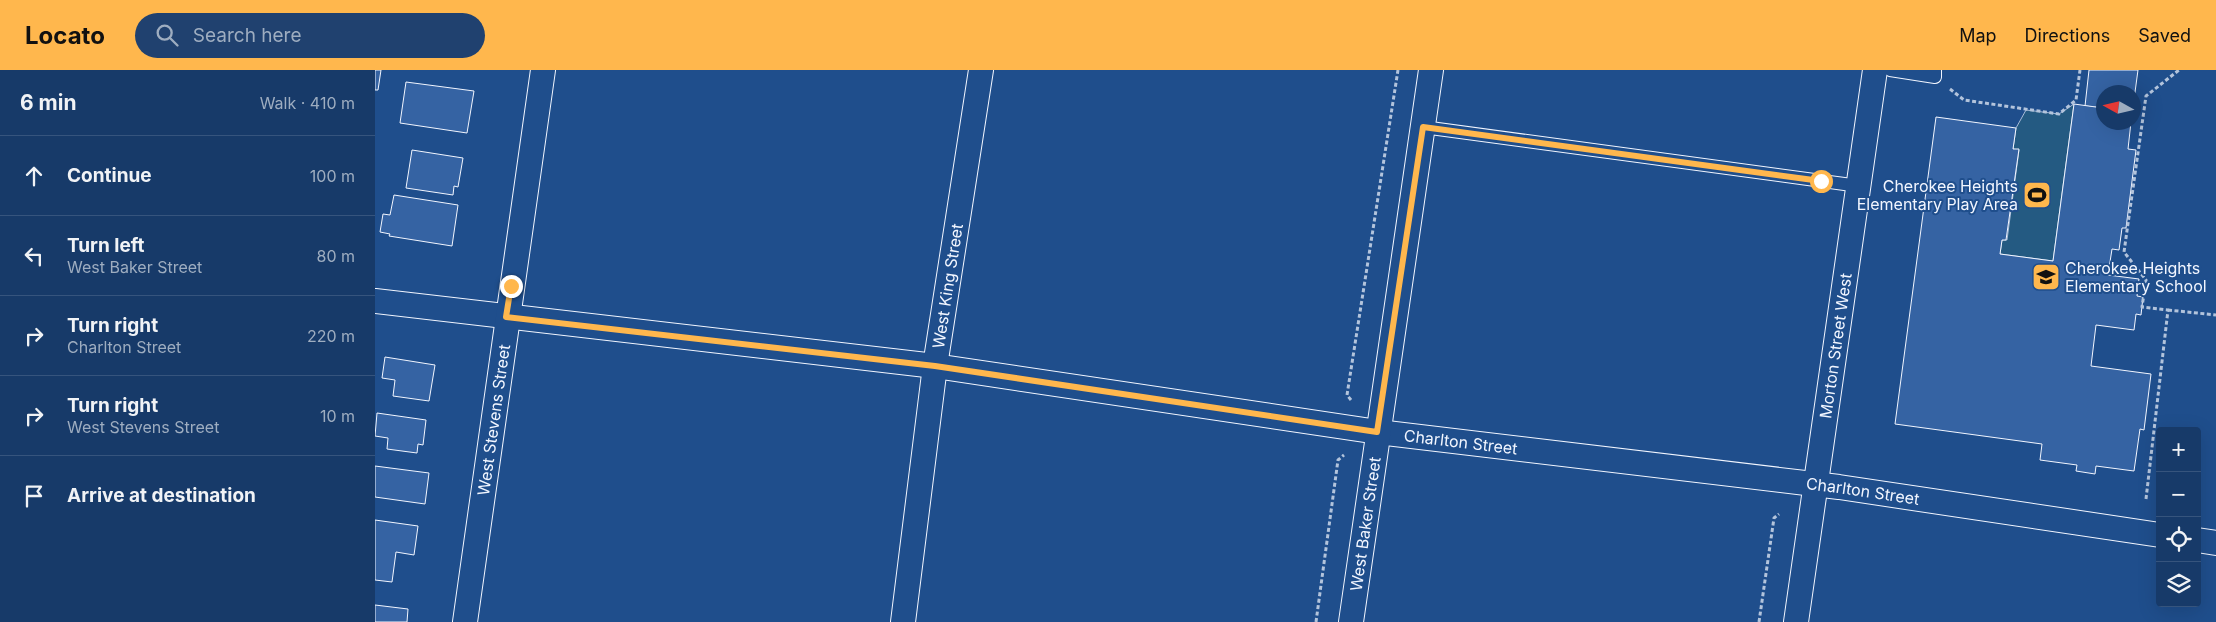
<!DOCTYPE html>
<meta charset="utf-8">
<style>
body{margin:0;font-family:Inter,sans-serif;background:#20416f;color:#f1f3f6}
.controls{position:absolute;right:15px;bottom:15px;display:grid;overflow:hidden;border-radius:5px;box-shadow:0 5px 20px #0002}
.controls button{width:45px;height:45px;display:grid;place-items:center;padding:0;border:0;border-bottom:1px solid #36547d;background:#173a69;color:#f1f3f6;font:25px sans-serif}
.compass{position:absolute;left:1721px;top:15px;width:45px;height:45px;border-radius:50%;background:#173a69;box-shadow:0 5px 20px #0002;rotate:278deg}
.stop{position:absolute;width:15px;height:15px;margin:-11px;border:4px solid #ffb74d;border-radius:50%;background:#fff}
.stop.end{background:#ffb74d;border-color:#fff;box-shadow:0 1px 5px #0008}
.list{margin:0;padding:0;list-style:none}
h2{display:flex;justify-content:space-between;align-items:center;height:65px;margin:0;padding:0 20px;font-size:21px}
h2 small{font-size:16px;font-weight:400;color:#9eadc0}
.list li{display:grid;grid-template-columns:32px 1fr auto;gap:15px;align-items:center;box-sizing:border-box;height:80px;padding:0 20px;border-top:1px solid #36547d}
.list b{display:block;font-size:19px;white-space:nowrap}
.list p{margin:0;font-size:16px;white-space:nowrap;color:#9eadc0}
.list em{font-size:16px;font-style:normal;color:#9eadc0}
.icon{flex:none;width:28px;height:28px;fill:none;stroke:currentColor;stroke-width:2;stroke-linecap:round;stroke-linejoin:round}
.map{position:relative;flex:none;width:1841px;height:552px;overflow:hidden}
header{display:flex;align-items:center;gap:30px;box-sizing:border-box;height:70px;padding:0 25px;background:#ffb74d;color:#111}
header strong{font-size:24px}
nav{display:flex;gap:28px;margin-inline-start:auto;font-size:18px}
.search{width:350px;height:45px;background:#20416f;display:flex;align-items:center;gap:12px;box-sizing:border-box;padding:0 18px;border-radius:28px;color:#9eadc0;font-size:19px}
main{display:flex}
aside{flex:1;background:#173a69}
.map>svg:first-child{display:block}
.green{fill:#245a82;stroke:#a8bbd7}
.building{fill:#3563a3;stroke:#f2f6ff}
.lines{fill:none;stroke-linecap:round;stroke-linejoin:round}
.lane-casing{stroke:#f2f6ff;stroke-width:14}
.street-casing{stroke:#f2f6ff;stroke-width:26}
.path{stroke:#b3c4dc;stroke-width:3;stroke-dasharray:4 2.5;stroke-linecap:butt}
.lane{stroke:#1f4e8c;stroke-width:12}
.street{stroke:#1f4e8c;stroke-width:24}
.route{stroke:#ffb74d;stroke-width:6}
.labels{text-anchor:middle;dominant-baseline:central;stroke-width:4;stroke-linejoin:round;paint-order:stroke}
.poi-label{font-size:16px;fill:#f2f6ff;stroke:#1f4e8c;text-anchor:end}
.street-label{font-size:16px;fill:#f2f6ff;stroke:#1f4e8c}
</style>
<header>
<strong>Locato</strong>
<div class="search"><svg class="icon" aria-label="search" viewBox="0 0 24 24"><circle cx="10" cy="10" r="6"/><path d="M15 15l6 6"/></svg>Search here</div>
<nav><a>Map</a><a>Directions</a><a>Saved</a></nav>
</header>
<main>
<aside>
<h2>6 min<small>Walk · 410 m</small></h2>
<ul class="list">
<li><svg class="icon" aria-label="ahead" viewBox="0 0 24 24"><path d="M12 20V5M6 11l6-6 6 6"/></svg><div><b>Continue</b></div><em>100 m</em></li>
<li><svg class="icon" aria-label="left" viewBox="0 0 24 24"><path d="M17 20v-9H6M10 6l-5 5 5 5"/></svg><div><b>Turn left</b><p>West Baker Street</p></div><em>80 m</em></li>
<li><svg class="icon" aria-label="right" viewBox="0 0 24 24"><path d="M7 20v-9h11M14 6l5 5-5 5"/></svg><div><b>Turn right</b><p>Charlton Street</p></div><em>220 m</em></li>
<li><svg class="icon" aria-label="right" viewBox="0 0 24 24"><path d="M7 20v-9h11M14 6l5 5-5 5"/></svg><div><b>Turn right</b><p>West Stevens Street</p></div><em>10 m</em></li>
<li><svg class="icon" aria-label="arrive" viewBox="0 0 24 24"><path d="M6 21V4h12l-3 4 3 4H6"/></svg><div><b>Arrive at destination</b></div></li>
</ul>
</aside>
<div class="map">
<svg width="1841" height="552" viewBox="0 0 1841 552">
<rect width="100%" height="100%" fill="#1f4e8c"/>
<polygon class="green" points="1699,34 1678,191 1625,184 1627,170 1632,170 1644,80 1638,79 1641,58 1651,40 1684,44"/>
<g class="building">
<polygon points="0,0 6,0 3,20 0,20"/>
<polygon points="1714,0 1763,0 1758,37 1758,22 1728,22 1728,38 1710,36"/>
<polygon points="31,12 99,21 92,63 25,53"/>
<polygon points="1699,34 1728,38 1728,52 1756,52 1753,79 1761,80 1751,158 1747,158 1744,180 1737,179 1733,205 1764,209 1762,226 1768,227 1766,245 1761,244 1759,260 1721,255 1716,296 1776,304 1769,360 1765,359 1759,401 1721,396 1720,404 1701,401 1702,395 1665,390 1667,374 1520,354 1561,47 1641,58 1638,79 1644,79 1631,170 1627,170 1625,184 1678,191"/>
<polygon points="37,80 88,88 83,117 79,116 78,125 31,118"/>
<polygon points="19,125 83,135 77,176 14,166 15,164 5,162 8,144 15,145"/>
<polygon points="10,287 60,295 54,331 18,326 20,310 7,308"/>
<polygon points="2,343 51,350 48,375 43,374 42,383 12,379 13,368 0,366"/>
<polygon points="0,396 54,403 50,434 0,427"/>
<polygon points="0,450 43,456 39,485 21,482 17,512 0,510"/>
<polygon points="0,535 33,539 32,552 0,552"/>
</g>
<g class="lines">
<defs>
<g id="lane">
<polyline points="1515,0 1560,7 1560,0"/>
<polyline points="1048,57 1484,116"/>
</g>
<g id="street">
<path id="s1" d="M 0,231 L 560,296 L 1003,362 L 1464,417 L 1785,465"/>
<polyline points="1822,470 1841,473"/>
<path id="s2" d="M 90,552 L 168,0"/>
<path id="s3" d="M 528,552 L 560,296 L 606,0"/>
<path id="s4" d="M 976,552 L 1056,0"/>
<path id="s5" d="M 1421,552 L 1500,0"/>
</g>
</defs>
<use href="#lane" class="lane-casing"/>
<use href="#street" class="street-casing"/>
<g class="path">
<polyline points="1575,19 1589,30 1684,44 1701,30 1705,0"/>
<polyline points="1793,240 1841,245"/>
<polyline points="976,330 972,325 1023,0"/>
<polyline points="1771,429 1793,240 1767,237 1771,210 1749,182 1771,26 1804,0"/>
<polyline points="941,552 963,390 969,385"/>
<polyline points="1384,552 1399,448 1404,444"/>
</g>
<use href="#lane" class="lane"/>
<use href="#street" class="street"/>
</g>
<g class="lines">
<polyline class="route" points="136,216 131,247 560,296 1002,362 1048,57 1446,111"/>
</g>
<defs>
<symbol id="stadium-square" viewBox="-11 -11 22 22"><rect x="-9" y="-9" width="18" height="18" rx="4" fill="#ffb74d" stroke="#1f4e8c"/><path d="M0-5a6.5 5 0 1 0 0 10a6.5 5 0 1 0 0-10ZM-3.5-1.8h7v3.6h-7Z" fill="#111"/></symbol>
<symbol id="school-square" viewBox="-11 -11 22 22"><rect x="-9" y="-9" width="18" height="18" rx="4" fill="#ffb74d" stroke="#1f4e8c"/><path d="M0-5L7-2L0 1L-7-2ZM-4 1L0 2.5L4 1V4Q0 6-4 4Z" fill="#111"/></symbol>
</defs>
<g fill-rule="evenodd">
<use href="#stadium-square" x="1646" y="109" width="32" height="32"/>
<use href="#school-square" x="1655" y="191" width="32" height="32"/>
</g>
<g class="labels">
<g class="poi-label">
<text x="1643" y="116">Cherokee Heights<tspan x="1643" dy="18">Elementary Play Area</tspan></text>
<text x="1690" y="198" text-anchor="start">Cherokee Heights<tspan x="1690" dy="18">Elementary School</tspan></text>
</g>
<g class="street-label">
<text stroke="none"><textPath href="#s3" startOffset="339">West King Street</textPath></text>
<text stroke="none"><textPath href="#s5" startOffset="279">Morton Street West</textPath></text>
<text stroke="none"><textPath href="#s2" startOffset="204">West Stevens Street</textPath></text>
<text stroke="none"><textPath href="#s1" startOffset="1095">Charlton Street</textPath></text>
<text stroke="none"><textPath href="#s1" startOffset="1500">Charlton Street</textPath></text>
<text stroke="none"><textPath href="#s4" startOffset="99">West Baker Street</textPath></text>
</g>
</g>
</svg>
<div class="controls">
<button>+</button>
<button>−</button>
<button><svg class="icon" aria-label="locate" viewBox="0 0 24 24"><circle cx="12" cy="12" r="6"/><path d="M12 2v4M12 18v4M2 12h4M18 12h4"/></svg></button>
<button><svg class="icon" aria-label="layers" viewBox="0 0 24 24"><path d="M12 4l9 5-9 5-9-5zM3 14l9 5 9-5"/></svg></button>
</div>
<svg class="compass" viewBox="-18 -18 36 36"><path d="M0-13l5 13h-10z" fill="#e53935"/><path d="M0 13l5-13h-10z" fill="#9eadc0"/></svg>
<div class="stop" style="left:1446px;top:111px"></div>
<div class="stop end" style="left:136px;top:216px"></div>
</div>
</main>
